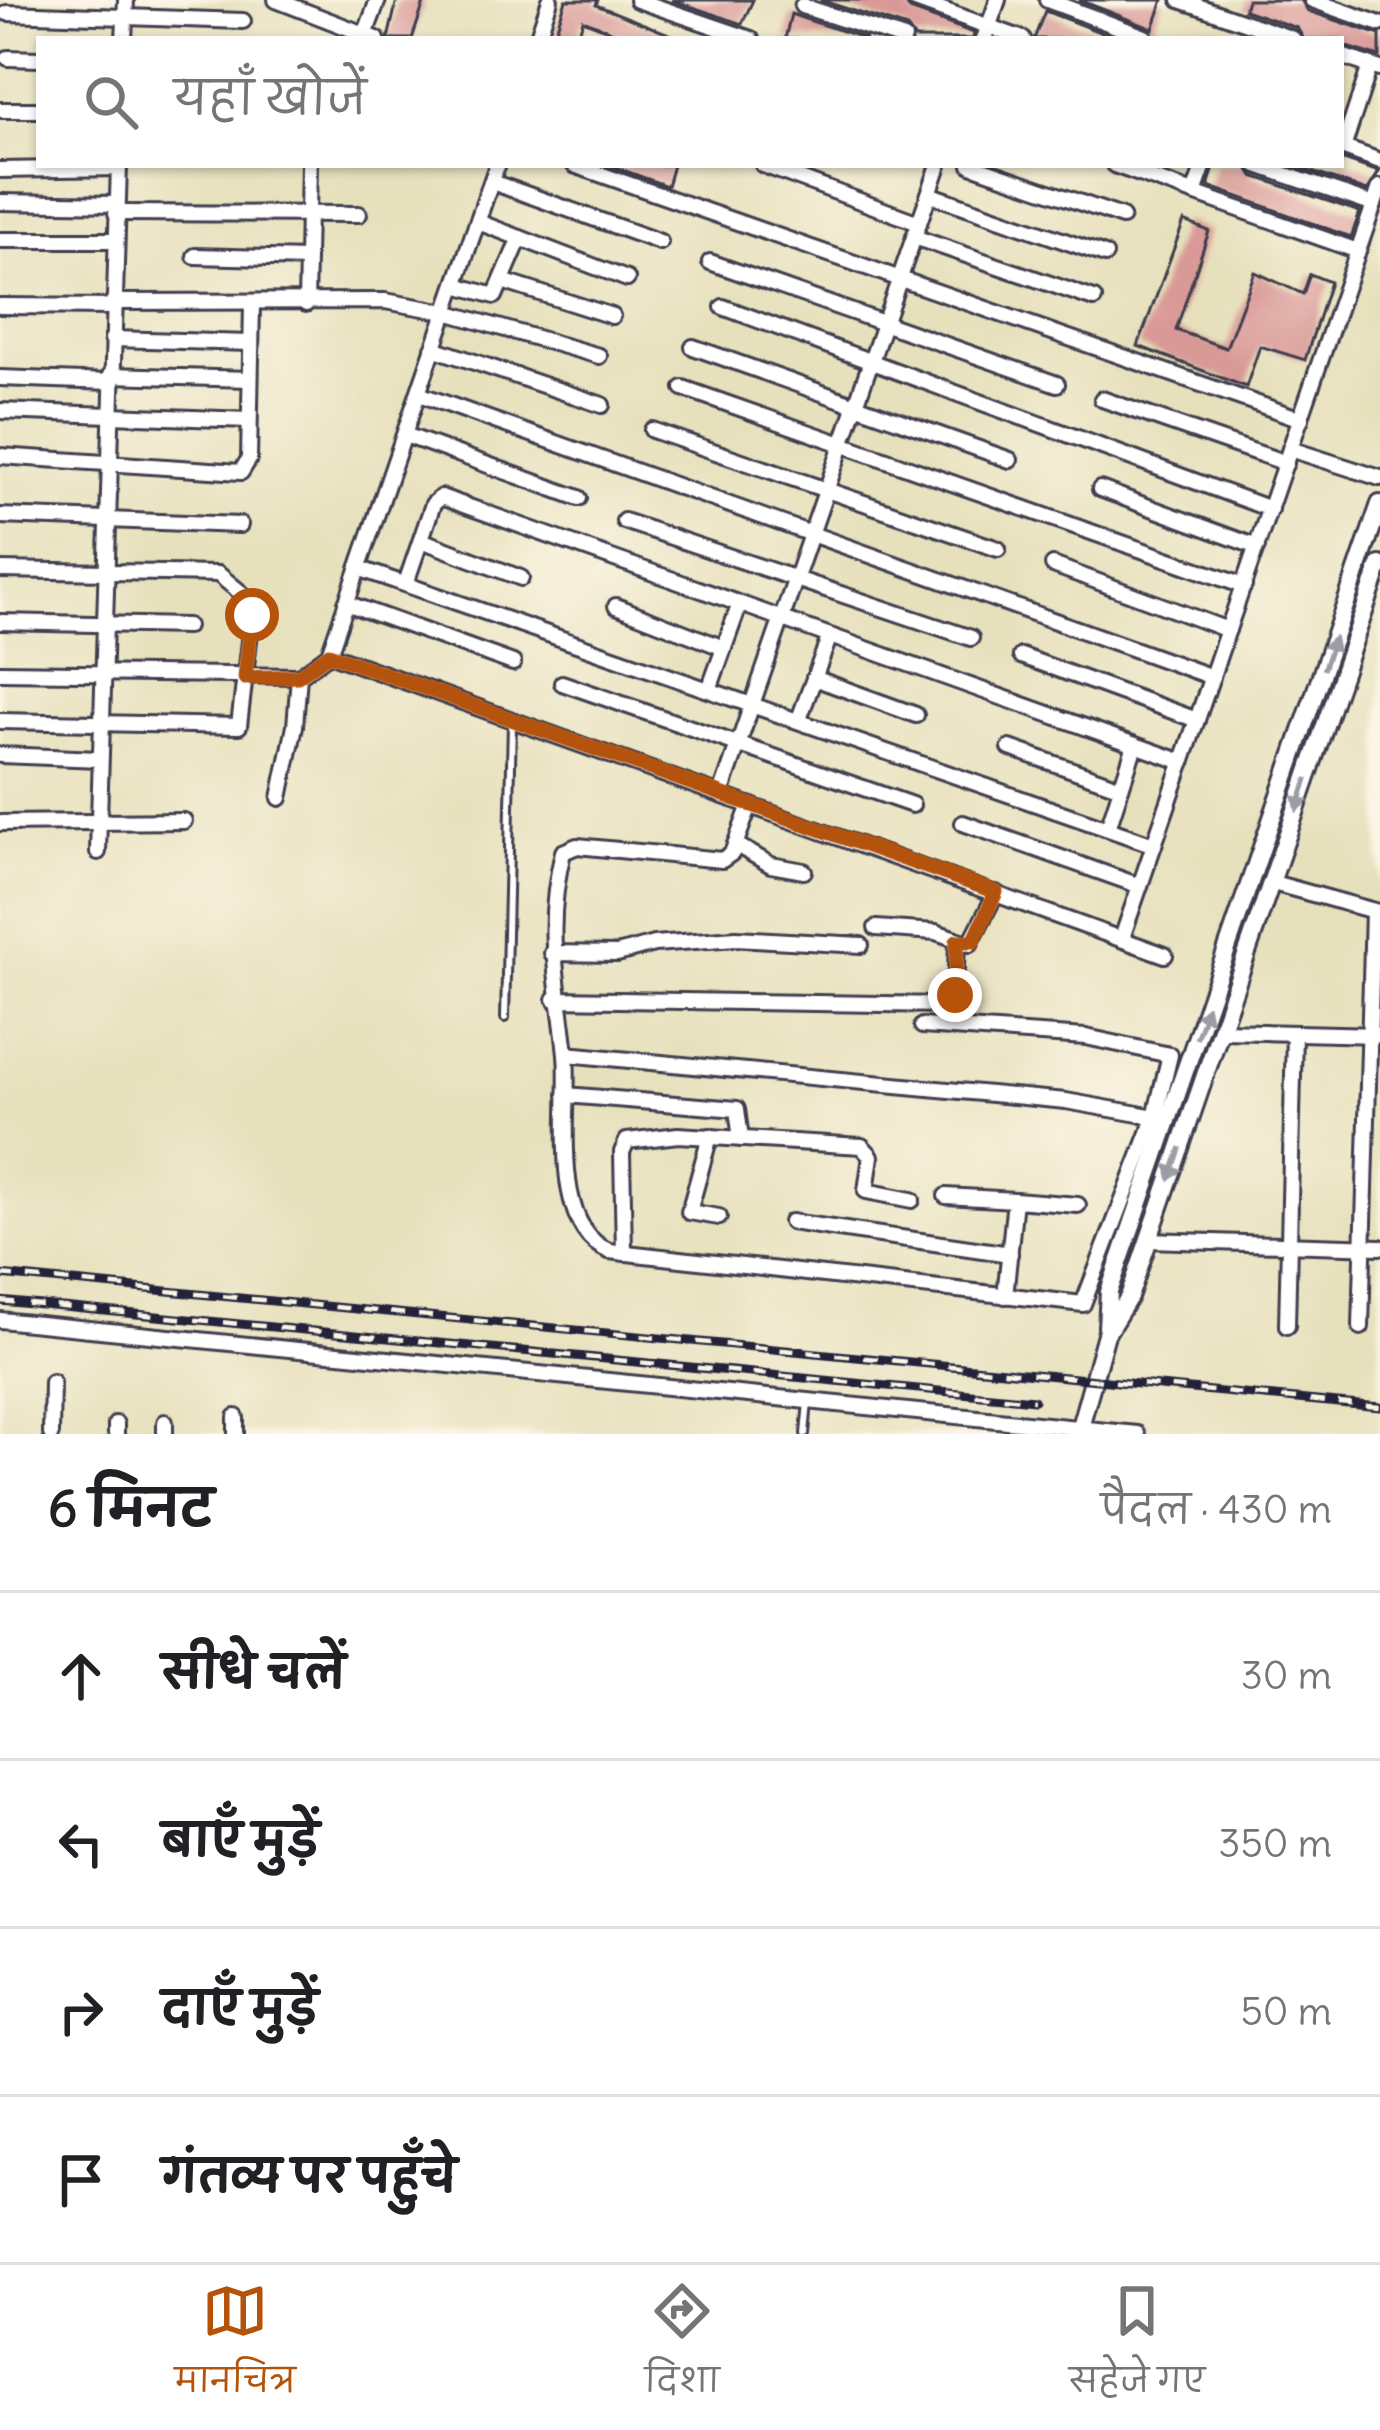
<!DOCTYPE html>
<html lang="hi">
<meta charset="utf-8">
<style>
body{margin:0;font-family:Delius,"Playpen Sans Deva",sans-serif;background:#f2f2f2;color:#202124}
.stop{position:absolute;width:36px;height:36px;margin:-27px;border:9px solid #b45309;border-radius:50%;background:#fff}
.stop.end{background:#b45309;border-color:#fff;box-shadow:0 3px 12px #0008}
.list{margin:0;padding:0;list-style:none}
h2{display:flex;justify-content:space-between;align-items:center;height:156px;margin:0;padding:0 48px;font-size:51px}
h2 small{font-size:39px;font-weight:400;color:#757577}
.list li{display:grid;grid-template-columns:78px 1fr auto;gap:36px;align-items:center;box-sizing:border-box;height:168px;padding:0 48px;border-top:3px solid #e0e0e0}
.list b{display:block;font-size:45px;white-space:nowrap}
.list em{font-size:39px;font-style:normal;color:#757577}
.icon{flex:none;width:66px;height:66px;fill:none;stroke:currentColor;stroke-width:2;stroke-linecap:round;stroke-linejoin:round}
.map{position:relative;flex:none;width:1380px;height:1434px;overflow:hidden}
.search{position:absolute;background:#fff;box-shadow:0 3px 9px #0004;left:36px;right:36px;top:36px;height:132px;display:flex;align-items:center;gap:30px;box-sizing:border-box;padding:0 42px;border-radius:0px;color:#757577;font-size:45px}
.sheet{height:828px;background:#fff}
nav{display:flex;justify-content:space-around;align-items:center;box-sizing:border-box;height:168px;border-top:3px solid #e0e0e0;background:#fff;font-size:33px;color:#757577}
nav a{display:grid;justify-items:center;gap:6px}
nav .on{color:#b45309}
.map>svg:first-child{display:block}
.building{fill:#d99997}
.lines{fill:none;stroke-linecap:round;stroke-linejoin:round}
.service-casing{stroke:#3f3e4e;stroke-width:12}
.minor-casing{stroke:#3f3e4e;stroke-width:20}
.tertiary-casing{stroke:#3f3e4e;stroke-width:22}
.service{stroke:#fff;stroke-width:6}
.minor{stroke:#fff;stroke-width:14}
.tertiary{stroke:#fff;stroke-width:16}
.rail-casing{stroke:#22223b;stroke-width:9}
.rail{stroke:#fcf5e5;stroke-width:4.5;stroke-dasharray:14;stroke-linecap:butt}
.oneway{fill:#9c9ca7}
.route{stroke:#b45309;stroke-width:15}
</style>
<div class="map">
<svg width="1380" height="1434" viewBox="0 0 1380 1434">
<rect width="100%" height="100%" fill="#fcf5e5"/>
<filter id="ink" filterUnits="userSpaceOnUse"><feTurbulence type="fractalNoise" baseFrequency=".00833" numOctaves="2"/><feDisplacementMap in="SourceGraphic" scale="24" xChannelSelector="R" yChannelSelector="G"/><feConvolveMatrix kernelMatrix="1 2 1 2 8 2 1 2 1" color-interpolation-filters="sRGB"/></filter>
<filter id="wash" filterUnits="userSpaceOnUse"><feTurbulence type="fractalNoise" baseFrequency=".004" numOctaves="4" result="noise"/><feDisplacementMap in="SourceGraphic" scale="48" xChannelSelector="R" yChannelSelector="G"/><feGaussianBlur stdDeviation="2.7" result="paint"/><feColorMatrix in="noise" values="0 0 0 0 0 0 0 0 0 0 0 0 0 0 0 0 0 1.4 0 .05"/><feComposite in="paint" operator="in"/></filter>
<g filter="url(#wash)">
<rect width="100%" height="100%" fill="#e6e0bc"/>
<g id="blocks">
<g class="building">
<polygon points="397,0 425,0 412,39 388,39"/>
<polygon points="566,0 598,0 596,5 681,39 631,39 583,20 577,39 553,39"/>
<polygon points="672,0 753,0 742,24"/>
<polygon points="820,0 904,0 910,10 974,33 973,39 915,39 907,28"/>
<polygon points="1079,0 1163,0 1153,29"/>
<polygon points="1247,0 1301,0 1308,11 1380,35 1380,57 1341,45 1341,39 1304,39 1297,28 1244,10"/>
<polygon points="1045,11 1118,39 1034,39"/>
<polygon points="791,14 799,17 867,39 785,39"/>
<polygon points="1341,159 1379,172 1367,191 1292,165 1341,165"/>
<polygon points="609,165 673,165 667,186"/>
<polygon points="1215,165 1246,165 1253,176 1360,212 1351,237 1208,186"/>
<polygon points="1184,221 1209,231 1176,330 1226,348 1255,272 1303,294 1310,274 1330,282 1305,360 1260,346 1246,387 1138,346"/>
</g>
</g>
</g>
<g filter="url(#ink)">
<use href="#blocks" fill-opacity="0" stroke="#3f3e4e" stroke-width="3"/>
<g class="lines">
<defs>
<g id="service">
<polyline points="505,1018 512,723"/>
<polyline points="805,1434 808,1402"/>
</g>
<g id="minor">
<polyline points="276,0 377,39"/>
<polyline points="637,0 751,39"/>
<polyline points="915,0 1023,39"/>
<polyline points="1047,0 1145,37"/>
<polyline points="1180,0 1293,39"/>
<polyline points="1312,0 1380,24"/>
<polyline points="802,6 904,39"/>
<polyline points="7,13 243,21"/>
<polyline points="366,32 378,0"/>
<polyline points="124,39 126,0"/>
<polyline points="537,39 550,0"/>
<polyline points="984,39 998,0"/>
<polyline points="1341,56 1380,69"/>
<polyline points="8,58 39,59"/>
<polyline points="0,110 39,110"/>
<polyline points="1341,147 1380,161"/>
<polyline points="1343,148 1370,66"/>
<polyline points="574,165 1301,419"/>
<polyline points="763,165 919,223"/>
<polyline points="971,165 1122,217"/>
<polyline points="1114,165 1358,251"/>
<polyline points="1257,165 1374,205"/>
<polyline points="0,170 119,168"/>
<polyline points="492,182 660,242"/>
<polyline points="1194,193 1204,165"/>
<polyline points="929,194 1105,255"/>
<polyline points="0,202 117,204"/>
<polyline points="116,213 359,214"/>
<polyline points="478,222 627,279"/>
<polyline points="914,237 1094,299"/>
<polyline points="0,240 115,240"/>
<polyline points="195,256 307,259"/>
<polyline points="710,262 1057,384"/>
<polyline points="502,281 612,316"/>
<polyline points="456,285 495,296 520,238"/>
<polyline points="113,302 385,301 446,312 497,165"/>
<polyline points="306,304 309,165"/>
<polyline points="0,306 113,307"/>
<polyline points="723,307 1270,509"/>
<polyline points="112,339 251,343"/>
<polyline points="693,347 1010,460"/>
<polyline points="433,348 602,405"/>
<polyline points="110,375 250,379"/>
<polyline points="0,378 110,382"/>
<polyline points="683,388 1244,586"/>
<polyline points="419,394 1212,677"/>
<polyline points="1102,399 1286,463"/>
<polyline points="0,411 249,420"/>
<polyline points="652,430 998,549"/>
<polyline points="405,435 579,498"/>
<polyline points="1290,449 1380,478"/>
<polyline points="0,456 241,472 249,459 252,304"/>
<polyline points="1100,489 1257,547"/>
<polyline points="0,516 240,525"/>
<polyline points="624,521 971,638"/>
<polyline points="421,540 521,578"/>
<polyline points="1053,565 1228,630"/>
<polyline points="358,568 1154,845"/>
<polyline points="0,570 218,574 246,597 252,615 239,726 0,721"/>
<polyline points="406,583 433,504 441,497 1183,762"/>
<polyline points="346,603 513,663"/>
<polyline points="616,606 724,648"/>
<polyline points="0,622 187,626"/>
<polyline points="329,654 1165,955"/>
<polyline points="1021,656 1197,720"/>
<polyline points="0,672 299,676 329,654 446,312 599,356"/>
<polyline points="814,678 916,715"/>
<polyline points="562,683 912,805"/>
<polyline points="710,687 739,606"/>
<polyline points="799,719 829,638"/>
<polyline points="1010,748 1121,787"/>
<polyline points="0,755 100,759"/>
<polyline points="721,794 939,165"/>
<polyline points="280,798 295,726 299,676"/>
<path d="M 750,805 L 732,853 L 722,860 L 577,846 L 563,852 C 544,931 558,978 566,1054 C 571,1108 548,1226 609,1251 L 1083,1304 L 1155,1117 L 1170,1055 L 1086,1037 L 922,1026"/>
<polyline points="0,823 184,821"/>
<polyline points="963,823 1140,886"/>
<polyline points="1108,828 1135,745"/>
<polyline points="735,844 771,865 804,871"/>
<polyline points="98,852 119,165"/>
<polyline points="1273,883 1378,912"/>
<polyline points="876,928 936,932 970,944 996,893"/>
<polyline points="1122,938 1380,187"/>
<polyline points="552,953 617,954 654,944 736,938 861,945"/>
<polyline points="555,999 948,1005 955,995 957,941"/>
<polyline points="1221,1031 1380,1035"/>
<polyline points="566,1054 1066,1101 1155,1117"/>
<polyline points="566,1095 737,1109 741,1139"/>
<polyline points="710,1136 689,1212 719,1217"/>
<polyline points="946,1196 1015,1200 1005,1296"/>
<polyline points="1015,1200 1078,1205"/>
<polyline points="791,1222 1010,1254"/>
<polyline points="1148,1240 1380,1247"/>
<polyline points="624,1253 622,1152 627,1141 678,1135 862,1146 871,1156 866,1191 912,1200"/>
<polyline points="0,1320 1137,1434"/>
<polyline points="1287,1326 1294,1033"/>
<polyline points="1361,1327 1373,911"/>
<polyline points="236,1417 236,1434"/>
<polyline points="165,1422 165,1434"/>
<polyline points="51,1434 52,1382"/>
<polyline points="116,1434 116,1424"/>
</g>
<g id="tertiary">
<polyline points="1107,1327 1109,1292 1380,504"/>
<polyline points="1078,1434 1106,1334 1129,1297 1380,565"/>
</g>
</defs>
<use href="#service" class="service-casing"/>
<use href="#minor" class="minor-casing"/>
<use href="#tertiary" class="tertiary-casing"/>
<use href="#service" class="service"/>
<use href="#minor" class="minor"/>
<use href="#tertiary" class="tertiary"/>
<defs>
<g id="rail">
<polyline points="0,1275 1380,1407"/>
<polyline points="0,1301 1034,1400"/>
</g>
</defs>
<use href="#rail" class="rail-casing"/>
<use href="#rail" class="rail"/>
</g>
<defs><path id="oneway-solid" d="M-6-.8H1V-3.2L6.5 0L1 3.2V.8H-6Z" transform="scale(3)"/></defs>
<g class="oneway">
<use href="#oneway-solid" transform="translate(1329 653) rotate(-71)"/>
<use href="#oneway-solid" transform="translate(1302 795) rotate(108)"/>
<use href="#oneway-solid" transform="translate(1202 1022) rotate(-71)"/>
<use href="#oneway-solid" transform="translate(1175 1164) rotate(109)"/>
</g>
</g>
<g class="lines" filter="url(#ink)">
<polyline class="route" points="252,615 245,678 298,676 329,654 996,892 974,941 957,941 955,995"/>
</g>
</svg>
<div class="stop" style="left:252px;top:615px"></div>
<div class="stop end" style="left:955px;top:995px"></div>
<div class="search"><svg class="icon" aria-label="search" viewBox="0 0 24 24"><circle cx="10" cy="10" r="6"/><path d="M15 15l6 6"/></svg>यहाँ खोजें</div>
</div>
<section class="sheet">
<h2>6 मिनट<small>पैदल · 430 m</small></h2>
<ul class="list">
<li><svg class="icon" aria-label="ahead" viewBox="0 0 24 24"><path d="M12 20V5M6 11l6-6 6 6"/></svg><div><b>सीधे चलें</b></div><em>30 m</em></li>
<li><svg class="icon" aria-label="left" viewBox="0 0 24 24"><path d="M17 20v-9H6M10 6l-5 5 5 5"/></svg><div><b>बाएँ मुड़ें</b></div><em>350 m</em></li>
<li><svg class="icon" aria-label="right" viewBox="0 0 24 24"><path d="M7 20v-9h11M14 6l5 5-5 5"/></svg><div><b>दाएँ मुड़ें</b></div><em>50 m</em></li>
<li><svg class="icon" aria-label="arrive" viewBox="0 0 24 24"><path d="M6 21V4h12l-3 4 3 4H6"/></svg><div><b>गंतव्य पर पहुँचे</b></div></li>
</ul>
</section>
<nav>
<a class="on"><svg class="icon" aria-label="map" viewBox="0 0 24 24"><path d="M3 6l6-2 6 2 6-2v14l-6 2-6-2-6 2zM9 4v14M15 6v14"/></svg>मानचित्र</a>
<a><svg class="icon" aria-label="directions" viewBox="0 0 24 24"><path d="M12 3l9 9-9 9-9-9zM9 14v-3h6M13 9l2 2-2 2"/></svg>दिशा</a>
<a><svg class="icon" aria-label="saved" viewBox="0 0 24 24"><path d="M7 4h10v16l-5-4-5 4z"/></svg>सहेजे गए</a>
</nav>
